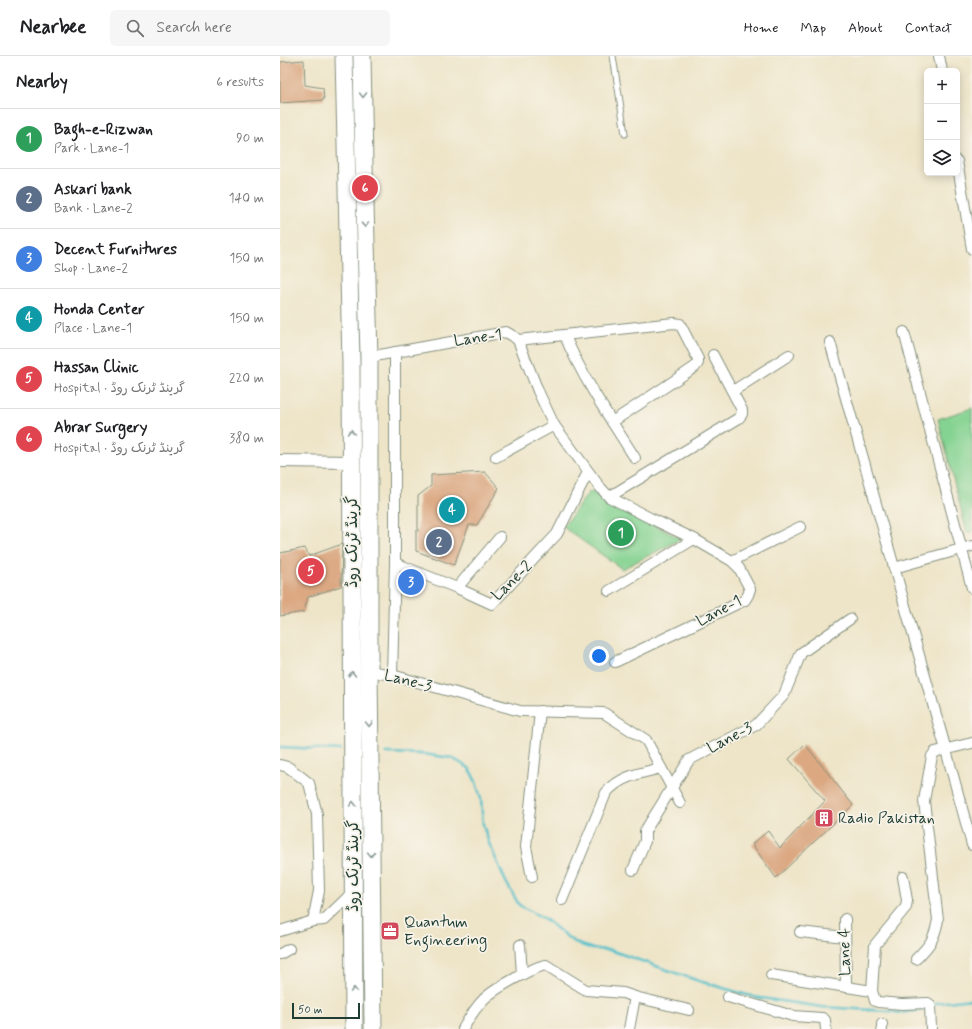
<!DOCTYPE html>
<meta charset="utf-8">
<style>
body{margin:0;font-family:Mynerve,"Playpen Sans Arabic",sans-serif;background:#f6f6f6;color:#202124}
.controls{position:absolute;right:12px;top:12px;display:grid;overflow:hidden;border-radius:6px;box-shadow:0 2px 10px #0003}
.controls button{width:36px;height:36px;display:grid;place-items:center;padding:0;border:0;border-bottom:1px solid #e0e0e0;background:#fff;color:#202124;font:20px sans-serif}
.scale{position:absolute;left:12px;bottom:10px;width:68px;box-sizing:border-box;padding-left:4px;border:2px solid #1f3d34;border-top:0;font-size:11px;line-height:14px;white-space:nowrap;color:#1f3d34;-webkit-text-stroke:3px #f7f3e8;paint-order:stroke}
.you{position:absolute;left:319px;top:600px;width:14px;height:14px;margin:-10px;border:3px solid #fff;border-radius:50%;background:#1a73e8;box-shadow:0 0 0 6px #1a73e833}
.badge{display:grid;place-items:center;width:26px;height:26px;border-radius:50%;background:#ea580c;color:#fff;font-size:13px;font-weight:700}
.pin{position:absolute;translate:-50% -50%;border:2px solid #fff;box-shadow:0 1px 4px #0006}
.list{margin:0;padding:0;list-style:none}
h2{display:flex;justify-content:space-between;align-items:center;height:52px;margin:0;padding:0 16px;font-size:17px}
h2 small{font-size:13px;font-weight:400;color:#757577}
.list li{display:grid;grid-template-columns:26px 1fr auto;gap:12px;align-items:center;box-sizing:border-box;height:60px;padding:0 16px;border-top:1px solid #e0e0e0}
.list b{display:block;font-size:15px;white-space:nowrap}
.list p{margin:0;font-size:13px;white-space:nowrap;color:#757577}
.list em{font-size:13px;font-style:normal;color:#757577}
.icon{flex:none;width:22px;height:22px;fill:none;stroke:currentColor;stroke-width:2;stroke-linecap:round;stroke-linejoin:round}
.map{position:relative;flex:none;width:692px;height:973px;overflow:hidden}
header{display:flex;align-items:center;gap:24px;box-sizing:border-box;height:56px;padding:0 20px;background:#fff;border-bottom:1px solid #e0e0e0}
header strong{font-size:19px}
nav{display:flex;gap:22px;margin-inline-start:auto;font-size:14px}
.search{width:280px;height:36px;background:#f6f6f6;display:flex;align-items:center;gap:10px;box-sizing:border-box;padding:0 14px;border-radius:6px;color:#757577;font-size:15px}
main{display:flex}
aside{flex:1;background:#fff}
.map>svg:first-child{display:block}
.green{fill:#85d392;stroke:#528863}
.lines{fill:none;stroke-linecap:round;stroke-linejoin:round}
.stream{stroke:#53c0ca;stroke-width:2.5}
.building{fill:#dba882}
.service-casing{stroke:#86917e;stroke-width:7}
.minor-casing{stroke:#86917e;stroke-width:12}
.tertiary-casing{stroke:#86917e;stroke-width:14}
.trunk-casing{stroke:#86917e;stroke-width:19}
.service{stroke:#fff;stroke-width:5}
.minor{stroke:#fff;stroke-width:10}
.tertiary{stroke:#fff;stroke-width:12}
.trunk{stroke:#fff;stroke-width:17}
.oneway{stroke:#8f9e9a}
.labels{text-anchor:middle;dominant-baseline:central;stroke-width:3.5;stroke-linejoin:round;paint-order:stroke}
.street-label{font-size:16px;fill:#1f3d34;stroke:#f7f3e8}
.poi-label{font-size:16px;fill:#1f3d34;stroke:#f7f3e8;text-anchor:start}
</style>
<header>
<strong>Nearbee</strong>
<div class="search"><svg class="icon" aria-label="search" viewBox="0 0 24 24"><circle cx="10" cy="10" r="6"/><path d="M15 15l6 6"/></svg>Search here</div>
<nav><a>Home</a><a>Map</a><a>About</a><a>Contact</a></nav>
</header>
<main>
<aside>
<h2>Nearby<small>6 results</small></h2>
<ul class="list">
<li><span class="badge" style="background:#2e9e5b">1</span><div><b>Bagh-e-Rizwan</b><p>Park · Lane-1</p></div><em>90 m</em></li>
<li><span class="badge" style="background:#5c6f8a">2</span><div><b>Askari bank</b><p>Bank · Lane-2</p></div><em>140 m</em></li>
<li><span class="badge" style="background:#3f7fe0">3</span><div><b>Decent Furnitures</b><p>Shop · Lane-2</p></div><em>150 m</em></li>
<li><span class="badge" style="background:#0f9aa8">4</span><div><b>Honda Center</b><p>Place · Lane-1</p></div><em>150 m</em></li>
<li><span class="badge" style="background:#e0444e">5</span><div><b>Hassan Clinic</b><p>Hospital · گرینڈ ٹرنک روڈ</p></div><em>220 m</em></li>
<li><span class="badge" style="background:#e0444e">6</span><div><b>Abrar Surgery</b><p>Hospital · گرینڈ ٹرنک روڈ</p></div><em>380 m</em></li>
</ul>
</aside>
<div class="map">
<svg width="692" height="973" viewBox="0 0 692 973">
<rect width="100%" height="100%" fill="#f7f3e8"/>
<filter id="ink" filterUnits="userSpaceOnUse"><feTurbulence type="fractalNoise" baseFrequency=".025" numOctaves="2"/><feDisplacementMap in="SourceGraphic" scale="8" xChannelSelector="R" yChannelSelector="G"/><feConvolveMatrix kernelMatrix="1 2 1 2 8 2 1 2 1" color-interpolation-filters="sRGB"/></filter>
<filter id="wash" filterUnits="userSpaceOnUse"><feTurbulence type="fractalNoise" baseFrequency=".012" numOctaves="4" result="noise"/><feDisplacementMap in="SourceGraphic" scale="16" xChannelSelector="R" yChannelSelector="G"/><feGaussianBlur stdDeviation="0.9" result="paint"/><feColorMatrix in="noise" values="0 0 0 0 0 0 0 0 0 0 0 0 0 0 0 0 0 1.4 0 .05"/><feComposite in="paint" operator="in"/></filter>
<g filter="url(#wash)">
<rect width="100%" height="100%" fill="#eee5c9"/>
<g class="green">
<polygon points="692,352 692,476 687,477 658,363"/>
<polygon points="310,435 401,483 342,513 283,471"/>
</g>
<g class="lines">
<g class="stream">
<polyline points="0,691 61,694"/>
<polyline points="106,697 143,698 172,702 189,712 196,726 201,743 203,769 209,787 226,826 239,849 265,863 295,887 313,893 330,894 419,925 474,941 542,951 609,955 622,957 647,953"/>
<polyline points="653,949 657,947 692,943"/>
</g>
</g>
<g id="blocks">
<g class="building">
<polygon points="24,4 25,29 43,32 44,44 0,47 0,6"/>
<polygon points="205,416 219,432 197,469 189,469 174,509 136,495 136,475 138,475 138,440 151,430 151,419"/>
<polygon points="62,488 61,530 28,541 24,556 0,560 0,497 25,492 29,500"/>
<polygon points="525,688 573,749 496,822 472,788 488,775 500,792 545,745 509,703"/>
</g>
</g>
</g>
<g filter="url(#ink)">
<use href="#blocks" fill-opacity="0" stroke="#86917e" stroke-width="1"/>
<g class="lines">
<defs>
<polyline id="service" points="333,0 345,78"/>
<g id="minor">
<polyline points="659,0 662,15"/>
<polyline points="677,105 692,193"/>
<polyline points="624,276 692,532"/>
<path d="M 285,280 C 302,321 331,364 355,402"/>
<polyline points="238,284 394,267 400,268 418,303 418,307 415,311 332,366"/>
<polyline points="550,286 666,694 692,789"/>
<polyline points="89,301 226,276 233,280 238,284 258,335 274,369 319,430 329,441 370,462 414,483 452,505 459,512 470,533 468,539 465,544 335,606"/>
<polyline points="453,335 509,299"/>
<polyline points="216,401 274,369"/>
<polyline points="329,441 459,362 462,358 462,354 433,299"/>
<polyline points="452,505 520,471"/>
<polyline points="115,507 177,532 212,548 277,478 308,416"/>
<polyline points="614,512 692,490"/>
<polyline points="177,532 220,481"/>
<polyline points="329,535 414,483"/>
<polyline points="89,615 112,619 240,655 324,657 366,684 400,747"/>
<polyline points="112,619 115,507 115,296"/>
<polyline points="0,709 8,711 29,727 37,758 39,835 33,865 44,864 73,836"/>
<polyline points="353,814 365,785 365,775 409,704 476,669 504,639 521,597 570,563"/>
<polyline points="252,821 246,791 260,655"/>
<polyline points="623,821 627,844 626,851 595,889 592,935 595,945 598,946 622,948 648,947 650,949 651,973"/>
<path d="M 282,844 L 326,737 C 340,720 361,717 381,712"/>
<polyline points="565,863 566,930"/>
<polyline points="0,875 33,865"/>
<polyline points="520,876 565,881"/>
<polyline points="240,889 242,918"/>
<polyline points="0,898 9,893"/>
<path d="M 636,903 C 650,889 654,884 658,864 L 644,745 L 652,700 L 655,696 L 692,687"/>
<polyline points="491,919 592,935"/>
<polyline points="448,941 513,960 542,962 545,964 546,973"/>
<path d="M 183,973 C 189,962 195,952 204,943 C 214,933 253,911 266,909 L 306,934 L 343,937 L 355,941 L 409,954"/>
<polyline points="349,973 355,941"/>
<polyline points="602,973 602,968"/>
</g>
<polyline id="tertiary" points="0,405 71,406"/>
<g id="trunk">
<polyline points="64,0 71,307 74,973"/>
<polyline points="82,0 84,109 89,301 89,615 93,973"/>
</g>
</defs>
<use href="#service" class="service-casing"/>
<use href="#minor" class="minor-casing"/>
<use href="#tertiary" class="tertiary-casing"/>
<use href="#trunk" class="trunk-casing"/>
<use href="#service" class="service"/>
<use href="#minor" class="minor"/>
<use href="#tertiary" class="tertiary"/>
<use href="#trunk" class="trunk"/>
</g>
<defs><path id="oneway-chevron" d="M-2-3.5L2.5 0L-2 3.5" fill="none" stroke-width="1.6" stroke-linecap="round" stroke-linejoin="round"/></defs>
<g class="oneway">
<use href="#oneway-chevron" transform="translate(83 39) rotate(89)"/>
<use href="#oneway-chevron" transform="translate(85 169) rotate(88)"/>
<use href="#oneway-chevron" transform="translate(71 376) rotate(-90)"/>
<use href="#oneway-chevron" transform="translate(72 618) rotate(-90)"/>
<use href="#oneway-chevron" transform="translate(89 668) rotate(89)"/>
<use href="#oneway-chevron" transform="translate(73 748) rotate(-90)"/>
<use href="#oneway-chevron" transform="translate(91 798) rotate(89)"/>
<use href="#oneway-chevron" transform="translate(74 934) rotate(-91)"/>
</g>
</g>
<defs>
<symbol id="building-square" viewBox="-11 -11 22 22"><rect x="-9" y="-9" width="18" height="18" rx="4" fill="#d1495b" stroke="#f7f3e8"/><path d="M-4-6H4V6H1V3H-1V6H-4ZM-2.5-4.3h1.7v1.8h-1.7ZM.8-4.3h1.7v1.8H.8ZM-2.5-1h1.7V.8h-1.7ZM.8-1h1.7V.8H.8Z" fill="#fff"/></symbol>
<symbol id="office-square" viewBox="-11 -11 22 22"><rect x="-9" y="-9" width="18" height="18" rx="4" fill="#d1495b" stroke="#f7f3e8"/><path d="M-6-3h4V-5.5h4V-3h4V5H-6ZM-1-4.5V-3h2v-1.5ZM-6 0V1H6V0Z" fill="#fff"/></symbol>
</defs>
<g fill-rule="evenodd">
<use href="#building-square" x="533" y="751" width="22" height="22"/>
<use href="#office-square" x="99" y="864" width="22" height="22"/>
</g>
<g class="labels">
<g class="street-label">
<text transform="translate(198 282) rotate(-8)">Lane-1</text>
<text transform="translate(72 486) rotate(-90)">گرینڈ ٹرنک روڈ</text>
<text transform="translate(232 525) rotate(-44)">Lane-2</text>
<text transform="translate(439 555) rotate(-28)">Lane-1</text>
<text transform="translate(128 625) rotate(14)">Lane-3</text>
<text transform="translate(450 682) rotate(-28)">Lane-3</text>
<text transform="translate(73 810) rotate(-90)">گرینڈ ٹرنک روڈ</text>
<text transform="translate(565 896) rotate(-91)">Lane 4</text>
</g>
<g class="poi-label">
<text x="558" y="762">Radio Pakistan</text>
<text x="124" y="866">Quantum<tspan x="124" dy="18">Engineering</tspan></text>
</g>
</g>
</svg>
<div class="controls">
<button>+</button>
<button>−</button>
<button><svg class="icon" aria-label="layers" viewBox="0 0 24 24"><path d="M12 4l9 5-9 5-9-5zM3 14l9 5 9-5"/></svg></button>
</div>
<div class="scale">50 m</div>
<div class="you"></div>
<div class="pin badge" style="left:341px;top:477px;background:#2e9e5b">1</div>
<div class="pin badge" style="left:159px;top:486px;background:#5c6f8a">2</div>
<div class="pin badge" style="left:131px;top:526px;background:#3f7fe0">3</div>
<div class="pin badge" style="left:172px;top:454px;background:#0f9aa8">4</div>
<div class="pin badge" style="left:31px;top:515px;background:#e0444e">5</div>
<div class="pin badge" style="left:85px;top:132px;background:#e0444e">6</div>
</div>
</main>
